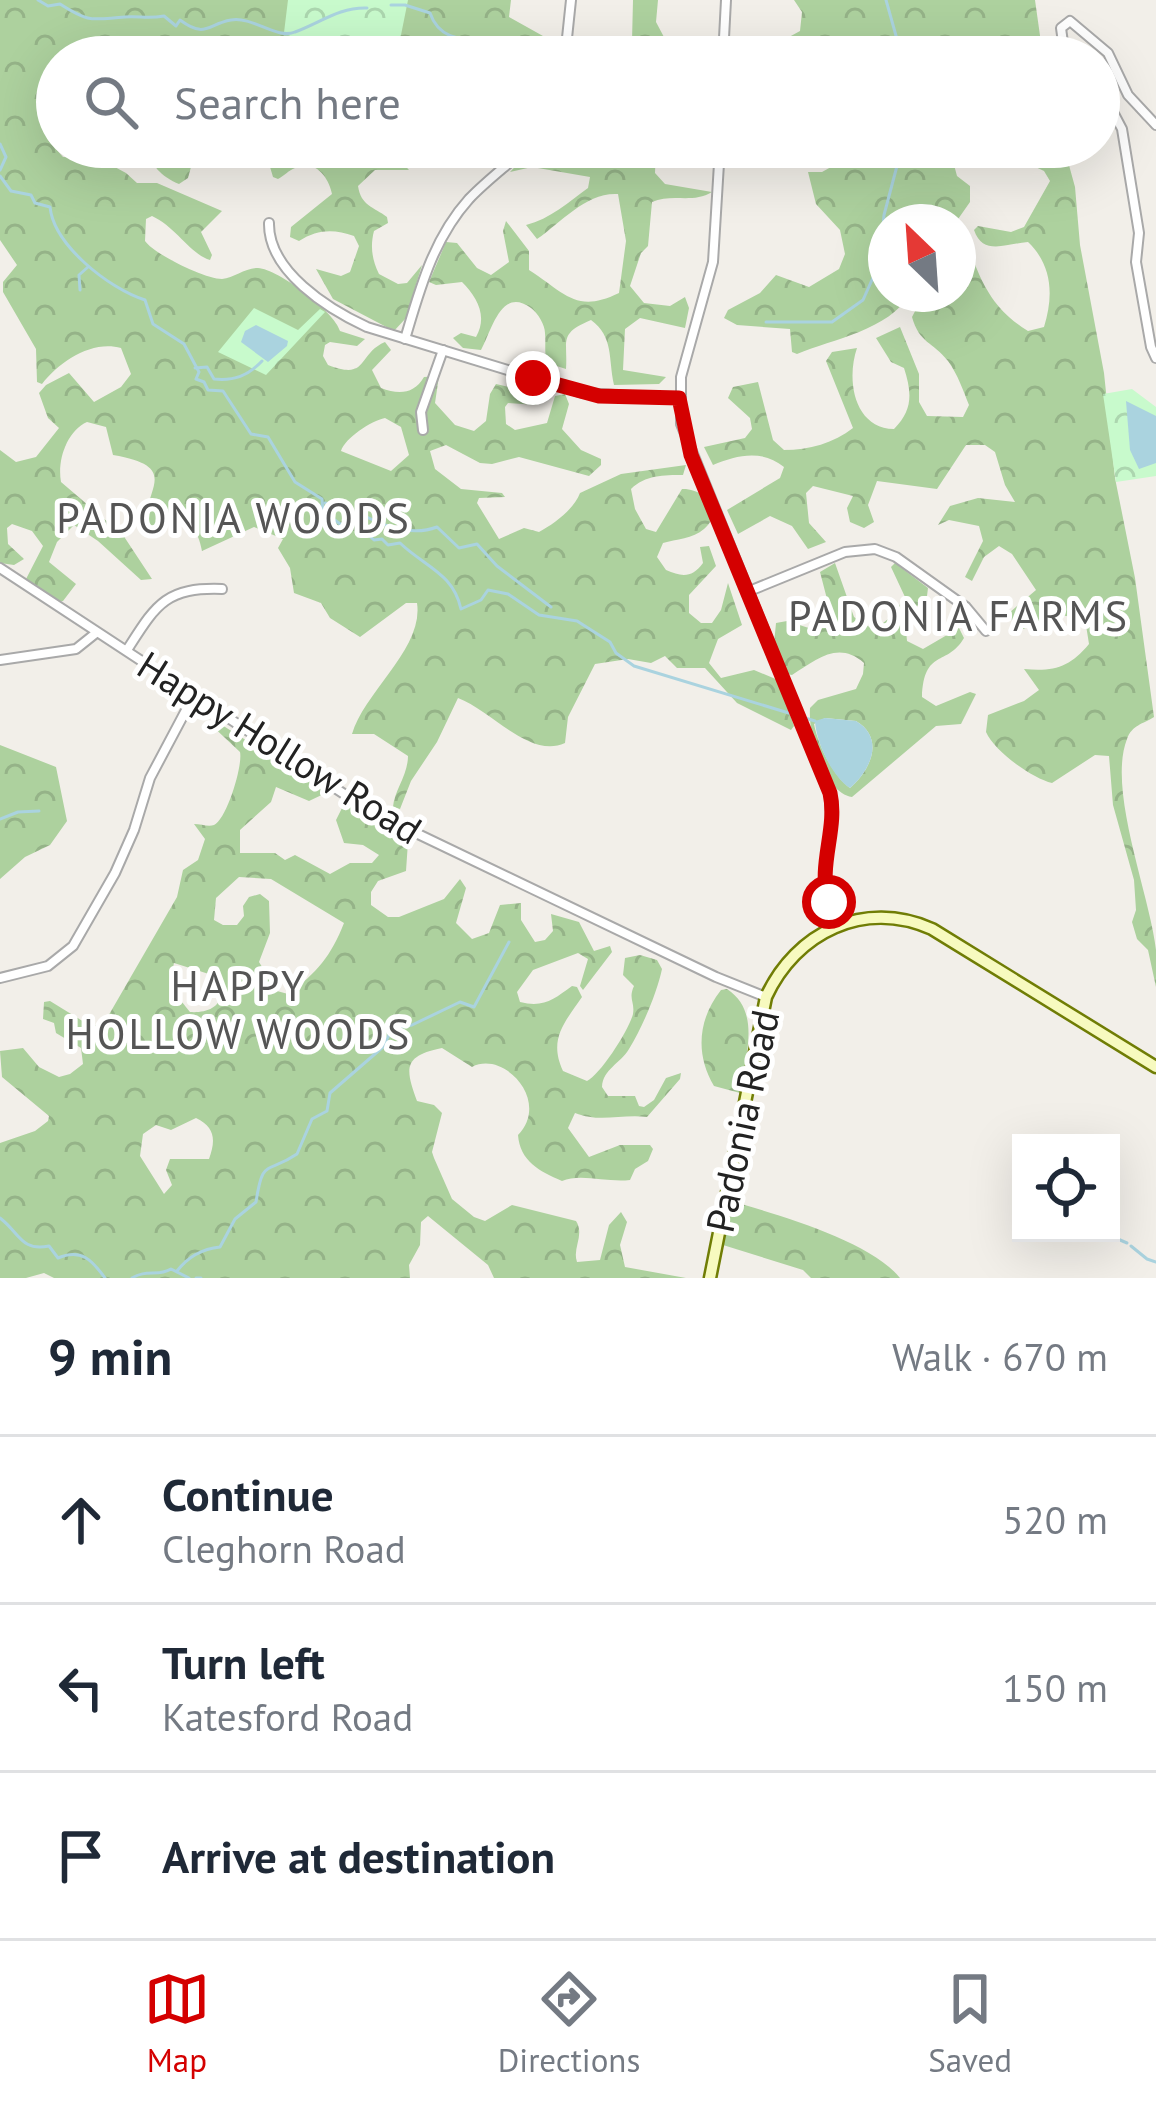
<!DOCTYPE html>
<meta charset="utf-8">
<style>
body{margin:0;font-family:"PT Sans",sans-serif;background:#f2f2f3;color:#1f2937}
.controls{position:absolute;right:36px;bottom:36px;display:grid;overflow:hidden;border-radius:0px;box-shadow:0 12px 48px #0002}
.controls button{width:108px;height:108px;display:grid;place-items:center;padding:0;border:0;border-bottom:3px solid #e0e1e3;background:#fff;color:#1f2937;font:60px sans-serif}
.compass{position:absolute;left:868px;top:204px;width:108px;height:108px;border-radius:50%;background:#fff;box-shadow:0 12px 48px #0002;rotate:335deg}
.stop{position:absolute;width:36px;height:36px;margin:-27px;border:9px solid #d40000;border-radius:50%;background:#fff}
.stop.end{background:#d40000;border-color:#fff;box-shadow:0 3px 12px #0008}
.list{margin:0;padding:0;list-style:none}
h2{display:flex;justify-content:space-between;align-items:center;height:156px;margin:0;padding:0 48px;font-size:51px}
h2 small{font-size:39px;font-weight:400;color:#747a83}
.list li{display:grid;grid-template-columns:78px 1fr auto;gap:36px;align-items:center;box-sizing:border-box;height:168px;padding:0 48px;border-top:3px solid #e0e1e3}
.list b{display:block;font-size:45px;white-space:nowrap}
.list p{margin:0;font-size:39px;white-space:nowrap;color:#747a83}
.list em{font-size:39px;font-style:normal;color:#747a83}
.icon{flex:none;width:66px;height:66px;fill:none;stroke:currentColor;stroke-width:2;stroke-linecap:round;stroke-linejoin:round}
.map{position:relative;flex:none;width:1156px;height:1278px;overflow:hidden}
.search{position:absolute;background:#fff;box-shadow:0 12px 48px #0002;left:36px;right:36px;top:36px;height:132px;display:flex;align-items:center;gap:30px;box-sizing:border-box;padding:0 42px;border-radius:66px;color:#747a83;font-size:45px}
.sheet{height:660px;background:#fff}
nav{display:flex;justify-content:space-around;align-items:center;box-sizing:border-box;height:168px;border-top:3px solid #e0e1e3;background:#fff;font-size:33px;color:#747a83}
nav a{display:grid;justify-items:center;gap:6px}
nav .on{color:#d40000}
.map>svg:first-child{display:block}
.forest{fill:url(#forest-crowns);fill-rule:evenodd}
.park{fill:url(#park-crowns)}
.water{fill:#aad3df}
.lines{fill:none;stroke-linecap:round;stroke-linejoin:round}
.stream{stroke:#aad3df;stroke-width:3}
.street-casing{stroke:#a9a9a9;stroke-width:12}
.secondary-casing{stroke:#707d05;stroke-width:15}
.street{stroke:#fff;stroke-width:8}
.secondary{stroke:#f7fabf;stroke-width:10}
.route{stroke:#d40000;stroke-width:15}
.labels{text-anchor:middle;dominant-baseline:central;stroke-width:10;stroke-linejoin:round;paint-order:stroke}
.street-label{font-size:39px;fill:#222;stroke:#fff}
.neighbourhood-label{font-size:42px;letter-spacing:3px;fill:#555;stroke:#fff}
</style>
<div class="map">
<svg width="1156" height="1278" viewBox="0 0 1156 1278">
<defs>
<pattern id="forest-crowns" width="20" height="18" patternUnits="userSpaceOnUse" patternTransform="scale(3)"><rect width="20" height="18" fill="#add19e"/><path d="M2 6a3 3 0 1 1 6 0M12 15a3 3 0 1 1 6 0" fill="none" stroke="#95b388"/></pattern>
<pattern id="park-crowns" width="20" height="18" patternUnits="userSpaceOnUse" patternTransform="scale(3)"><rect width="20" height="18" fill="#c8facc"/><path d="M2 6a3 3 0 1 1 6 0M12 15a3 3 0 1 1 6 0" fill="none" stroke="#acd6af"/></pattern>
</defs>
<rect width="100%" height="100%" fill="#f2efe9"/>
<g class="forest">
<path d="M 0,0 L 511,0 L 509,17 L 543,36 L 541,52 L 521,50 L 512,57 L 57,57 L 57,85 L 38,115 L 48,140 L 63,157 L 98,158 L 126,173 L 137,183 L 157,183 L 222,211 L 201,232 L 212,255 L 210,260 C 190,254 176,227 152,216 L 146,219 L 145,241 C 154,254 205,279 222,279 C 234,278 245,268 258,268 C 278,269 335,312 340,331 L 365,339 L 357,346 L 330,342 L 325,345 L 323,356 L 328,365 C 369,381 357,354 385,342 L 391,350 L 372,370 L 381,388 C 399,395 414,394 424,377 L 439,376 L 435,403 L 455,425 L 474,431 L 486,421 L 490,394 L 496,384 L 542,395 L 536,405 L 508,403 L 505,407 L 506,424 L 515,430 L 547,423 L 555,396 L 565,394 L 569,404 L 562,429 L 581,450 L 601,459 L 601,465 L 589,476 L 519,457 L 492,464 L 480,463 L 446,445 L 430,451 L 435,469 L 461,489 L 502,493 L 505,497 L 479,498 L 477,503 L 499,539 L 524,528 L 539,532 C 554,524 574,509 580,493 L 621,474 L 686,465 L 683,475 C 664,475 645,475 631,489 L 635,509 L 646,529 L 656,532 L 682,489 C 704,488 725,511 704,529 C 693,539 676,539 663,543 L 657,557 L 666,570 C 682,577 692,578 703,563 L 700,547 L 709,546 L 716,566 L 689,595 L 689,613 L 701,623 L 712,623 L 721,610 L 728,583 L 742,625 L 718,639 L 709,663 L 721,678 L 754,670 L 778,680 L 794,726 L 791,730 L 737,703 L 705,668 L 677,668 L 665,656 L 651,663 L 628,659 L 595,664 L 568,717 L 565,743 C 529,759 491,710 458,698 L 437,742 L 411,781 L 400,809 L 393,807 C 394,791 408,775 408,756 L 374,734 L 352,734 C 364,692 424,648 417,603 L 406,603 L 360,637 L 330,618 L 321,603 L 294,593 L 290,568 L 278,548 L 283,539 L 254,527 L 202,551 C 197,522 183,519 155,525 L 150,535 C 132,496 191,468 113,455 L 106,427 L 87,422 C 67,431 57,460 61,482 L 123,535 L 152,579 L 141,580 L 98,541 L 74,525 L 57,542 L 49,562 L 76,584 L 63,601 L 58,602 L 25,581 L 43,546 L 32,531 L 12,524 L 7,528 L 8,544 L 24,559 L 14,565 L 0,563 L 0,450 L 16,462 L 36,457 L 59,428 L 48,418 L 39,393 L 46,385 L 69,373 L 94,402 L 121,387 L 131,374 L 121,348 C 92,340 60,361 42,384 L 37,382 L 36,349 L 3,292 L 3,282 L 17,265 L 0,240 ZM 385,418 L 401,427 L 409,455 L 391,471 L 341,451 C 345,438 371,421 385,418 Z"/>
<path d="M 633,0 L 658,0 L 656,22 L 665,39 L 693,46 L 693,57 C 666,57 639,56 612,54 C 600,53 594,57 582,54 L 581,45 L 632,41 Z"/>
<polygon points="794,0 1035,0 1043,57 795,57 788,50 789,37 800,31 802,12"/>
<path d="M 149,147 L 187,147 L 191,167 L 188,178 L 179,184 C 162,177 149,165 149,147 Z"/>
<path d="M 275,147 L 388,147 L 409,170 L 375,170 L 358,186 C 361,206 374,207 387,217 L 388,223 L 374,231 C 370,246 372,260 379,274 L 398,284 L 407,283 L 422,265 L 406,318 L 394,331 L 333,299 L 316,269 L 341,276 L 350,272 L 359,246 L 354,236 C 334,229 318,229 299,241 L 290,237 L 291,227 L 332,194 C 329,178 315,158 295,168 C 289,170 284,176 278,179 L 273,177 L 270,167 Z"/>
<path d="M 534,147 L 564,147 C 577,165 592,170 612,163 L 620,147 L 656,147 L 655,173 L 665,184 L 712,192 C 693,204 672,193 652,202 L 648,246 L 641,253 L 630,286 L 644,303 L 670,306 L 685,297 L 689,308 L 685,328 L 640,318 L 625,329 L 623,370 L 666,377 L 659,384 L 614,385 C 608,358 614,337 591,320 C 558,334 568,340 566,369 L 547,363 C 544,351 546,345 545,333 C 545,325 538,313 531,308 C 501,286 492,330 481,350 L 463,348 L 453,338 L 461,333 L 476,337 C 488,316 477,297 462,282 L 436,285 L 429,282 L 446,242 L 457,243 L 477,268 L 491,275 L 509,262 L 503,231 L 506,221 L 529,251 L 529,270 C 565,293 576,314 619,293 L 626,241 L 618,194 C 586,192 562,222 537,239 L 526,225 C 550,219 569,202 588,188 L 590,177 L 532,167 L 510,172 Z"/>
<path d="M 845,147 L 961,147 L 953,161 L 957,176 L 970,186 L 970,202 L 956,222 L 886,222 L 886,294 L 910,294 C 889,330 833,339 797,354 L 792,352 L 790,329 L 737,325 L 724,318 L 728,310 L 760,293 L 776,275 L 809,287 L 839,269 L 845,254 L 840,230 L 816,204 L 808,172 L 822,172 L 840,162 Z"/>
<path d="M 993,147 L 1064,147 L 1075,187 L 1080,245 L 1104,373 L 1115,478 L 1135,578 L 1154,717 C 1143,724 1132,725 1127,739 C 1107,790 1150,895 1156,950 C 1156,962 1156,975 1156,987 L 1148,950 L 1137,939 L 1132,922 L 1136,910 L 1134,880 L 1113,805 L 1109,756 L 1095,755 L 1052,783 C 1032,778 995,752 986,732 L 988,715 L 1024,701 L 1039,690 L 1024,669 C 1054,672 1070,667 1089,644 L 1085,619 L 1060,615 L 1023,629 L 1013,623 L 1009,613 L 1036,590 L 1012,554 L 999,546 L 984,557 L 972,581 L 965,577 L 983,541 L 979,526 L 949,520 L 938,525 L 950,506 L 978,498 L 1015,502 L 1005,485 L 995,452 L 985,445 L 966,445 L 937,489 L 877,481 L 868,505 L 874,522 L 864,528 L 850,522 L 847,508 L 853,496 L 813,486 L 806,493 L 809,523 L 826,542 L 808,549 L 792,526 L 770,516 L 738,534 L 727,510 L 780,478 L 784,467 C 762,449 737,455 713,465 L 704,447 L 745,438 L 752,429 L 750,418 L 728,398 L 733,387 L 758,382 L 773,440 L 784,450 C 809,450 834,443 853,428 L 826,361 L 832,352 L 857,348 C 846,380 854,428 894,429 C 913,410 912,393 904,368 L 891,362 L 876,338 L 900,327 L 919,374 L 919,402 L 927,416 L 963,417 L 969,405 C 963,390 958,375 948,361 C 933,342 919,343 912,317 L 924,294 L 958,294 L 958,254 L 974,262 C 986,293 999,313 1028,331 L 1044,327 C 1054,295 1052,265 1028,242 C 1005,244 983,256 974,230 L 978,226 L 1011,232 L 1024,227 L 1050,181 L 1044,171 Z"/>
<path d="M 835,563 L 854,617 L 874,630 L 892,616 L 905,597 L 891,567 L 895,563 L 928,588 L 927,596 L 905,619 L 907,641 L 923,649 L 959,628 L 964,638 C 947,667 924,648 922,697 L 936,706 L 970,692 L 976,694 L 961,724 L 936,726 L 852,797 C 823,792 808,735 810,708 L 818,700 L 856,689 L 863,674 L 864,663 C 838,640 816,660 792,675 L 787,674 L 774,644 L 776,623 L 787,621 L 815,630 L 827,599 L 820,572 ZM 825,718 L 856,721 C 885,738 871,770 850,788 C 833,776 818,745 814,724 Z"/>
<path d="M 214,720 L 328,792 L 309,801 L 276,787 L 271,802 L 240,830 L 240,853 L 275,853 L 285,860 L 295,855 L 330,874 L 350,863 L 372,863 L 379,855 L 363,845 L 344,843 L 336,820 L 343,806 C 366,804 398,821 408,842 L 406,871 L 378,881 L 371,892 L 371,905 L 388,917 L 399,917 L 444,899 L 460,879 L 466,888 L 456,923 L 472,939 L 489,933 L 500,905 L 521,903 L 521,920 L 535,942 L 545,940 L 553,931 L 551,914 L 579,922 L 594,951 L 610,946 L 612,952 L 583,990 L 580,986 L 588,959 L 578,953 L 533,970 L 517,992 L 520,1002 C 544,1008 554,999 572,986 L 577,987 L 582,997 C 565,1022 548,1039 563,1071 L 587,1081 C 600,1075 629,1030 633,1014 C 635,1001 628,999 634,986 L 623,975 L 625,958 L 640,955 L 657,960 L 662,969 C 657,993 642,1028 629,1049 C 620,1064 603,1069 602,1087 L 608,1096 L 635,1096 L 639,1106 L 644,1107 L 654,1100 L 666,1078 L 681,1073 L 680,1079 L 647,1117 C 620,1114 600,1123 575,1113 L 568,1128 L 589,1157 L 620,1145 L 650,1145 L 653,1149 L 648,1161 L 635,1169 L 630,1180 C 608,1183 581,1173 562,1181 C 539,1171 520,1161 518,1135 C 551,1101 504,1050 472,1067 L 442,1048 C 403,1056 405,1068 417,1101 L 434,1105 L 442,1113 L 432,1152 L 434,1158 L 452,1199 L 474,1217 L 485,1221 L 512,1205 L 576,1221 C 585,1235 572,1248 577,1262 L 600,1260 L 609,1225 L 621,1212 L 627,1222 L 620,1245 L 625,1267 L 686,1278 L 494,1278 L 488,1265 L 428,1216 L 421,1222 L 420,1245 L 409,1265 L 410,1278 L 54,1278 L 44,1273 L 26,1278 L 0,1278 L 0,1143 L 35,1131 L 48,1121 L 49,1116 L 2,1077 L 0,1051 L 23,1048 L 39,1067 L 59,1077 L 70,1074 L 83,1064 L 81,1048 L 56,1033 L 54,1023 L 43,1019 L 44,1002 L 50,1001 L 89,1025 L 103,1025 L 177,897 L 183,870 L 198,860 L 205,839 L 194,824 C 201,824 208,827 214,825 C 227,819 243,765 240,752 L 208,722 ZM 239,877 L 271,879 L 344,923 C 331,956 317,973 288,994 L 277,991 L 259,962 L 270,933 L 269,901 L 260,894 L 249,897 L 243,906 L 244,916 L 237,925 L 223,925 L 214,920 L 216,898 ZM 174,963 L 212,975 L 221,992 C 221,1009 204,1013 190,1012 C 174,991 167,992 174,963 ZM 196,1118 C 215,1127 216,1140 209,1159 L 170,1159 L 166,1170 L 172,1185 L 164,1194 L 140,1156 L 143,1134 L 156,1125 L 171,1130 Z"/>
<polygon points="0,745 56,767 67,821 50,845 25,857 0,879"/>
<path d="M 727,989 C 762,1012 745,1057 740,1093 L 714,1086 C 695,1054 698,1019 721,990 Z"/>
<path d="M 728,1200 C 775,1214 870,1240 900,1278 L 811,1278 L 803,1270 L 723,1245 Z"/>
</g>
<g class="park">
<polygon points="288,0 408,0 398,50 424,57 281,57"/>
<polygon points="254,308 298,330 320,309 325,312 266,375 218,352"/>
<polygon points="1132,389 1156,407 1156,476 1116,482 1103,394"/>
</g>
<g class="water">
<polygon points="256,325 288,341 287,346 268,362 241,342 245,331"/>
<polygon points="1126,401 1156,416 1156,463 1139,469 1130,450"/>
<path d="M 825,718 L 856,721 C 885,738 871,770 850,788 C 832,777 816,742 815,721 Z"/>
</g>
<g class="lines">
<g class="stream">
<path d="M 38,0 L 48,6 L 60,4 C 91,24 93,19 125,17 C 139,16 149,19 164,16 L 176,26 L 180,20 C 206,39 207,24 231,20 C 253,16 277,40 295,32 C 320,23 339,7 367,8"/>
<polyline points="886,0 902,57"/>
<path d="M 391,5 L 405,5 L 430,13 C 441,45 471,38 496,42 C 506,44 513,50 524,52"/>
<polyline points="0,144 6,157 0,170"/>
<path d="M 0,176 L 11,191 L 31,195 L 35,203 L 50,207 C 54,245 108,288 145,300 L 153,324 L 184,344 L 199,372 L 196,379 L 204,382 L 208,390 L 223,391 L 251,434 L 268,437 L 295,482 L 322,499 L 323,511 L 340,524 L 356,524 L 374,540 L 382,539 L 388,545 L 400,543 C 425,567 453,573 461,609 L 481,600 L 488,590 L 508,594 L 539,615 L 577,621 L 610,642 L 616,653 L 634,666 L 815,721"/>
<polyline points="80,290 79,275 88,267"/>
<polyline points="766,322 832,322 863,300 880,262 884,215 902,147"/>
<path d="M 195,368 L 207,367 L 214,379 C 234,381 248,376 262,361"/>
<path d="M 325,503 L 345,507 L 352,516 L 361,514 C 383,526 411,537 437,527 L 459,548 L 477,544 L 497,566 L 551,607"/>
<polyline points="0,819 18,812 39,811"/>
<path d="M 0,1218 C 19,1232 21,1252 49,1246 L 58,1258 C 81,1248 92,1260 105,1278"/>
<polyline points="1104,1233 1127,1243"/>
<polyline points="1131,1246 1147,1259 1156,1262"/>
<path d="M 177,1271 C 187,1258 201,1249 220,1247 L 235,1219 L 256,1202 C 263,1157 266,1175 297,1154 L 312,1119 L 327,1111 L 330,1093 L 383,1047 L 392,1029 L 412,1025 L 460,1002 L 474,1007 L 509,942"/>
<path d="M 132,1278 C 146,1269 158,1277 171,1269 L 189,1278"/>
<polyline points="196,1278 201,1278"/>
</g>
<defs>
<g id="street">
<polyline points="565,57 571,0"/>
<polyline points="723,57 726,0"/>
<polyline points="1065,57 1061,28 1070,21 1108,53 1128,95 1156,125"/>
<polyline points="1099,97 1112,110 1122,129 1139,233 1136,262 1151,347 1156,358"/>
<polyline points="720,147 713,262 681,377 681,424 830,793 831,821 824,883 838,924"/>
<path d="M 269,223 C 268,271 328,309 367,327 L 583,393 L 679,399"/>
<path d="M 405,339 C 420,289 433,239 469,199 C 487,180 508,165 527,147"/>
<polyline points="423,430 421,412 443,350"/>
<polyline points="0,568 370,811 716,977 766,997"/>
<polyline points="747,592 845,552 875,549 896,557 966,607 986,631"/>
<path d="M 127,650 C 156,605 165,587 222,589"/>
<polyline points="0,660 76,649 96,633"/>
<polyline points="0,978 48,966 73,946 115,873 134,830 150,778 193,697"/>
</g>
<path id="secondary" d="M 710,1278 L 766,997 C 796,932 864,899 932,929 L 1156,1067"/>
</defs>
<use href="#street" class="street-casing"/>
<use href="#secondary" class="secondary-casing"/>
<use href="#street" class="street"/>
<use href="#secondary" class="secondary"/>
</g>
<g class="lines">
<path class="route" d="M 533,378 L 599,396 L 679,398 L 691,455 L 830,793 C 838,830 817,865 829,902"/>
</g>
<g class="labels">
<g class="street-label">
<text transform="translate(280 747) rotate(32)">Happy Hollow Road</text>
<text transform="translate(742 1121) rotate(-78)">Padonia Road</text>
</g>
<g class="neighbourhood-label">
<text x="234" y="517">PADONIA WOODS</text>
<text x="959" y="615">PADONIA FARMS</text>
<text x="239" y="985">HAPPY<tspan x="239" dy="48">HOLLOW WOODS</tspan></text>
</g>
</g>
</svg>
<div class="controls">
<button><svg class="icon" aria-label="locate" viewBox="0 0 24 24"><circle cx="12" cy="12" r="6"/><path d="M12 2v4M12 18v4M2 12h4M18 12h4"/></svg></button>
</div>
<svg class="compass" viewBox="-18 -18 36 36"><path d="M0-13l5 13h-10z" fill="#e53935"/><path d="M0 13l5-13h-10z" fill="#747a83"/></svg>
<div class="stop" style="left:829px;top:902px"></div>
<div class="stop end" style="left:533px;top:378px"></div>
<div class="search"><svg class="icon" aria-label="search" viewBox="0 0 24 24"><circle cx="10" cy="10" r="6"/><path d="M15 15l6 6"/></svg>Search here</div>
</div>
<section class="sheet">
<h2>9 min<small>Walk · 670 m</small></h2>
<ul class="list">
<li><svg class="icon" aria-label="ahead" viewBox="0 0 24 24"><path d="M12 20V5M6 11l6-6 6 6"/></svg><div><b>Continue</b><p>Cleghorn Road</p></div><em>520 m</em></li>
<li><svg class="icon" aria-label="left" viewBox="0 0 24 24"><path d="M17 20v-9H6M10 6l-5 5 5 5"/></svg><div><b>Turn left</b><p>Katesford Road</p></div><em>150 m</em></li>
<li><svg class="icon" aria-label="arrive" viewBox="0 0 24 24"><path d="M6 21V4h12l-3 4 3 4H6"/></svg><div><b>Arrive at destination</b></div></li>
</ul>
</section>
<nav>
<a class="on"><svg class="icon" aria-label="map" viewBox="0 0 24 24"><path d="M3 6l6-2 6 2 6-2v14l-6 2-6-2-6 2zM9 4v14M15 6v14"/></svg>Map</a>
<a><svg class="icon" aria-label="directions" viewBox="0 0 24 24"><path d="M12 3l9 9-9 9-9-9zM9 14v-3h6M13 9l2 2-2 2"/></svg>Directions</a>
<a><svg class="icon" aria-label="saved" viewBox="0 0 24 24"><path d="M7 4h10v16l-5-4-5 4z"/></svg>Saved</a>
</nav>
